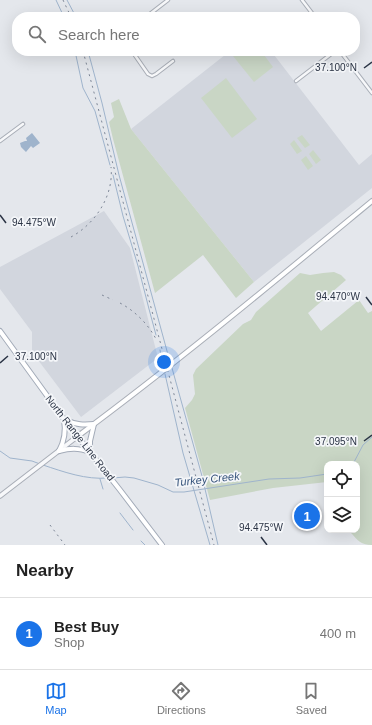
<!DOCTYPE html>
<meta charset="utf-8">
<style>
body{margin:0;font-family:Helvetica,sans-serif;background:#f2f2f2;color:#222}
.controls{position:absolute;right:12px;bottom:12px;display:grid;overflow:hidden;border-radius:8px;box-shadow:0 4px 16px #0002}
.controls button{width:36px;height:36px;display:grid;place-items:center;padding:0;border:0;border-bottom:1px solid #e0e0e0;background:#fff;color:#222;font:20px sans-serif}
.you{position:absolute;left:164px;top:362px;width:14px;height:14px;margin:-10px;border:3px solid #fff;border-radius:50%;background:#1a73e8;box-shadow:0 0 0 6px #1a73e833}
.badge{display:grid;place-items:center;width:26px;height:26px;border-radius:50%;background:#1a73e8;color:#fff;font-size:13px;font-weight:700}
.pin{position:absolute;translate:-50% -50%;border:2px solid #fff;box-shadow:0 1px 4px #0006}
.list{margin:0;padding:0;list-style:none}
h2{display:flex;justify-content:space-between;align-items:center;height:52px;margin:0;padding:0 16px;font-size:17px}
h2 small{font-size:13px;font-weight:400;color:#767676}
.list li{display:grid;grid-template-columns:26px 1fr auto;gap:12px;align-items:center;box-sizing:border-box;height:72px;padding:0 16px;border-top:1px solid #e0e0e0}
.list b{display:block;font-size:15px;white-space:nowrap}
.list p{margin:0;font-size:13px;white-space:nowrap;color:#767676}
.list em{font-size:13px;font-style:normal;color:#767676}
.icon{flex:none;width:22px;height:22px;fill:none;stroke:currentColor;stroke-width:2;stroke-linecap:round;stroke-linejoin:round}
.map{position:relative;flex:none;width:372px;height:545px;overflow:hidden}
.search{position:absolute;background:#fff;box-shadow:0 4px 16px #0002;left:12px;right:12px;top:12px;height:44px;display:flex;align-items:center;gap:10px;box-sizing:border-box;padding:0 14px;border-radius:16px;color:#767676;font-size:15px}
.sheet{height:124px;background:#fff}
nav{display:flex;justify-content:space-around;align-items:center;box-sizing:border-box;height:56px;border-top:1px solid #e0e0e0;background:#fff;font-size:11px;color:#767676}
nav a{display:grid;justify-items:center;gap:2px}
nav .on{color:#1a73e8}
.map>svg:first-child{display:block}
.built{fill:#d2d6de}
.green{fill:#c9d6c5}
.water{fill:#9fb4cc}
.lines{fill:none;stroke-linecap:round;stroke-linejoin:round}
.stream{stroke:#9fb4cc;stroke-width:1}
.minor-casing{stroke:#a9aeb7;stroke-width:4.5}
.tertiary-casing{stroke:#a9aeb7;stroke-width:5.5}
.secondary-casing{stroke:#a9aeb7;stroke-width:6}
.primary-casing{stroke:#a3abb8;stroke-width:6}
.minor{stroke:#f7f8fa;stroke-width:2.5}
.tertiary{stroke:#f7f8fa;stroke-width:3.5}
.secondary{stroke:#fff;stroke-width:4}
.primary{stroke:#fff;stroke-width:4}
.rail{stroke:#7d8696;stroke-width:1;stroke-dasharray:2 4;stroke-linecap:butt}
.ticks{fill:none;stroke:#2b3445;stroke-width:1.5}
.labels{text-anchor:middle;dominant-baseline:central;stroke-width:3.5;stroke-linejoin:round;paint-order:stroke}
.street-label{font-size:10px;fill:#2b3445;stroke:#f4f6f9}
.water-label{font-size:11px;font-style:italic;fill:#34527a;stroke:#f4f6f9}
.ticks-label{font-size:10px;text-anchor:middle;fill:#2b3445;stroke:#f4f6f9;stroke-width:3.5;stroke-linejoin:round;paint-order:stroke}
</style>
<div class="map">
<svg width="372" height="545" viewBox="0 0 372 545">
<rect width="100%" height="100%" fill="#e4e7ec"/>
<g class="built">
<polygon points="230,51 271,51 359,165 372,154 372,188 254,282 131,129"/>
<polygon points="104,211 130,248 158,358 81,417 32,352 32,332 0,289 0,267"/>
</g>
<g class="green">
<polygon points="239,51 261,51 273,67 254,82 233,56"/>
<polygon points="226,78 257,119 232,138 201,98"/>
<polygon points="119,99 131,129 254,282 236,298 203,255 155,293 113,139 109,122 114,117 111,103"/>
<polygon points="302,135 310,145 305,148 297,138"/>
<polygon points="294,140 302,151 297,154 290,144"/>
<polygon points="313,150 321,160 316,164 309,154"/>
<polygon points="306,156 313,166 308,170 301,160"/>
<path d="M 334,272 L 341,275 L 346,280 L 308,313 L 321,331 L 359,300 L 368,313 L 372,311 L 372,545 C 360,545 358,540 350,532 L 349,530 L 357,530 L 357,464 L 327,464 L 327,482 L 273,488 L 210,500 L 185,408 L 192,400 L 195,394 L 193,375 L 196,369 L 243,324 L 251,320 L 256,312 L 300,273 L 310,275 L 323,273 Z"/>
</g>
<polygon class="water" points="32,133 40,143 33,148 31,146 26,152 21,147 20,143 25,141 27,141 26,138"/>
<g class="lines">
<g class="stream">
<polyline points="56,0 64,17"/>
<polyline points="67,0 76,17"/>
<polyline points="75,51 83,88 95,111 110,165"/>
<polyline points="88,51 102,103 119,175 170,362"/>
<polyline points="113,175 123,216 138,266 149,309 156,335"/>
<polyline points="160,350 163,367"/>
<polyline points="172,368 202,476 218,545"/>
<polyline points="165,374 183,453 210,545"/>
<polyline points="0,451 10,458 32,461 40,464"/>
<polyline points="353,464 363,445 372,437"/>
<path d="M 43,465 C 64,472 86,480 108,478"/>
<polyline points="113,478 125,477 134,478 158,485 173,492 184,492 269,479 300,478 327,474"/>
<polyline points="100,479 103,489"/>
<polyline points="120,513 133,530"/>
<polyline points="141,541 145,545"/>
</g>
<defs>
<g id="minor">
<polyline points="302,0 315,17"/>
<polyline points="146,17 168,0"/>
<polyline points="308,17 312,14"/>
<polyline points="132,51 148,74 152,76 156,74 173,61"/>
<polyline points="340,51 372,93"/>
<polyline points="296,81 335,51"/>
<polyline points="0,141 23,124"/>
</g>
<polyline id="tertiary" points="0,496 78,436"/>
<path id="secondary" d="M 78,436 C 179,361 275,281 372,201"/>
<g id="primary">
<polyline points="0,331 64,419 120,490 162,545"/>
<path d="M 59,451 C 71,448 78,448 90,452 L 90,441 L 94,424 C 84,425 76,425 66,420"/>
<path d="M 59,451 C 65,440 66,431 64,420"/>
</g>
</defs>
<use href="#minor" class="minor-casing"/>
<use href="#tertiary" class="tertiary-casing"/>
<use href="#secondary" class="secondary-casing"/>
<use href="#primary" class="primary-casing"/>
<use href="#minor" class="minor"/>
<use href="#tertiary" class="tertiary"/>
<use href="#secondary" class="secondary"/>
<use href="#primary" class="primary"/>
<g class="rail">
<polyline points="63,0 71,17"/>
<polyline points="83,51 214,545"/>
<path d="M 71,237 C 95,224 114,196 111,167"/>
<polyline points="102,295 113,300"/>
<path d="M 120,303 C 135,311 148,324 156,339"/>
<polyline points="50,525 65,545"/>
</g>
</g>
<path class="ticks" d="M 364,68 L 372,62M 0,215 L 6,223M 366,297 L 372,305M 0,363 L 8,356M 364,441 L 372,435M 261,537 L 267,545"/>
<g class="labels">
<g class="street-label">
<text transform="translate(80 438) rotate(52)">North Range Line Road</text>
</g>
<g class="water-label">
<text transform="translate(207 479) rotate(-6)">Turkey Creek</text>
</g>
</g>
<g class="ticks-label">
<text x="336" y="71">37.100°N</text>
<text x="34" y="226">94.475°W</text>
<text x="338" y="300">94.470°W</text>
<text x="36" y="360">37.100°N</text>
<text x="336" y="445">37.095°N</text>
<text x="261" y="531">94.475°W</text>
</g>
</svg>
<div class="controls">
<button><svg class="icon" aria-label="locate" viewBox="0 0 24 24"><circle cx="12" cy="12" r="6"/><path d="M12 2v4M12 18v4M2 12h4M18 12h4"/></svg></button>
<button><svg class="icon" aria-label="layers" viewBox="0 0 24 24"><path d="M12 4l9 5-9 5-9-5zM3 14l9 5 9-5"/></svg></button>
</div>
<div class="you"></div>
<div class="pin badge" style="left:307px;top:516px">1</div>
<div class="search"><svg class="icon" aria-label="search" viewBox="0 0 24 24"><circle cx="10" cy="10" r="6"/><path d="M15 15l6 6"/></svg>Search here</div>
</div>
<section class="sheet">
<h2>Nearby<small></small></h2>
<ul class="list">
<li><span class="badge">1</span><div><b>Best Buy</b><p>Shop</p></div><em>400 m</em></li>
</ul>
</section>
<nav>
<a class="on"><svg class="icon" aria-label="map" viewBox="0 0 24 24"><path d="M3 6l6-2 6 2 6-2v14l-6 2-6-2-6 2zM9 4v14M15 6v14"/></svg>Map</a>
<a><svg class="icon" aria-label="directions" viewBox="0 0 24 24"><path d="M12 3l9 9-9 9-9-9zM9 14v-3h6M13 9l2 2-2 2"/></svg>Directions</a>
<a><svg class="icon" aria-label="saved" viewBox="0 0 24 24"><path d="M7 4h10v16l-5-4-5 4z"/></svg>Saved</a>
</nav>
